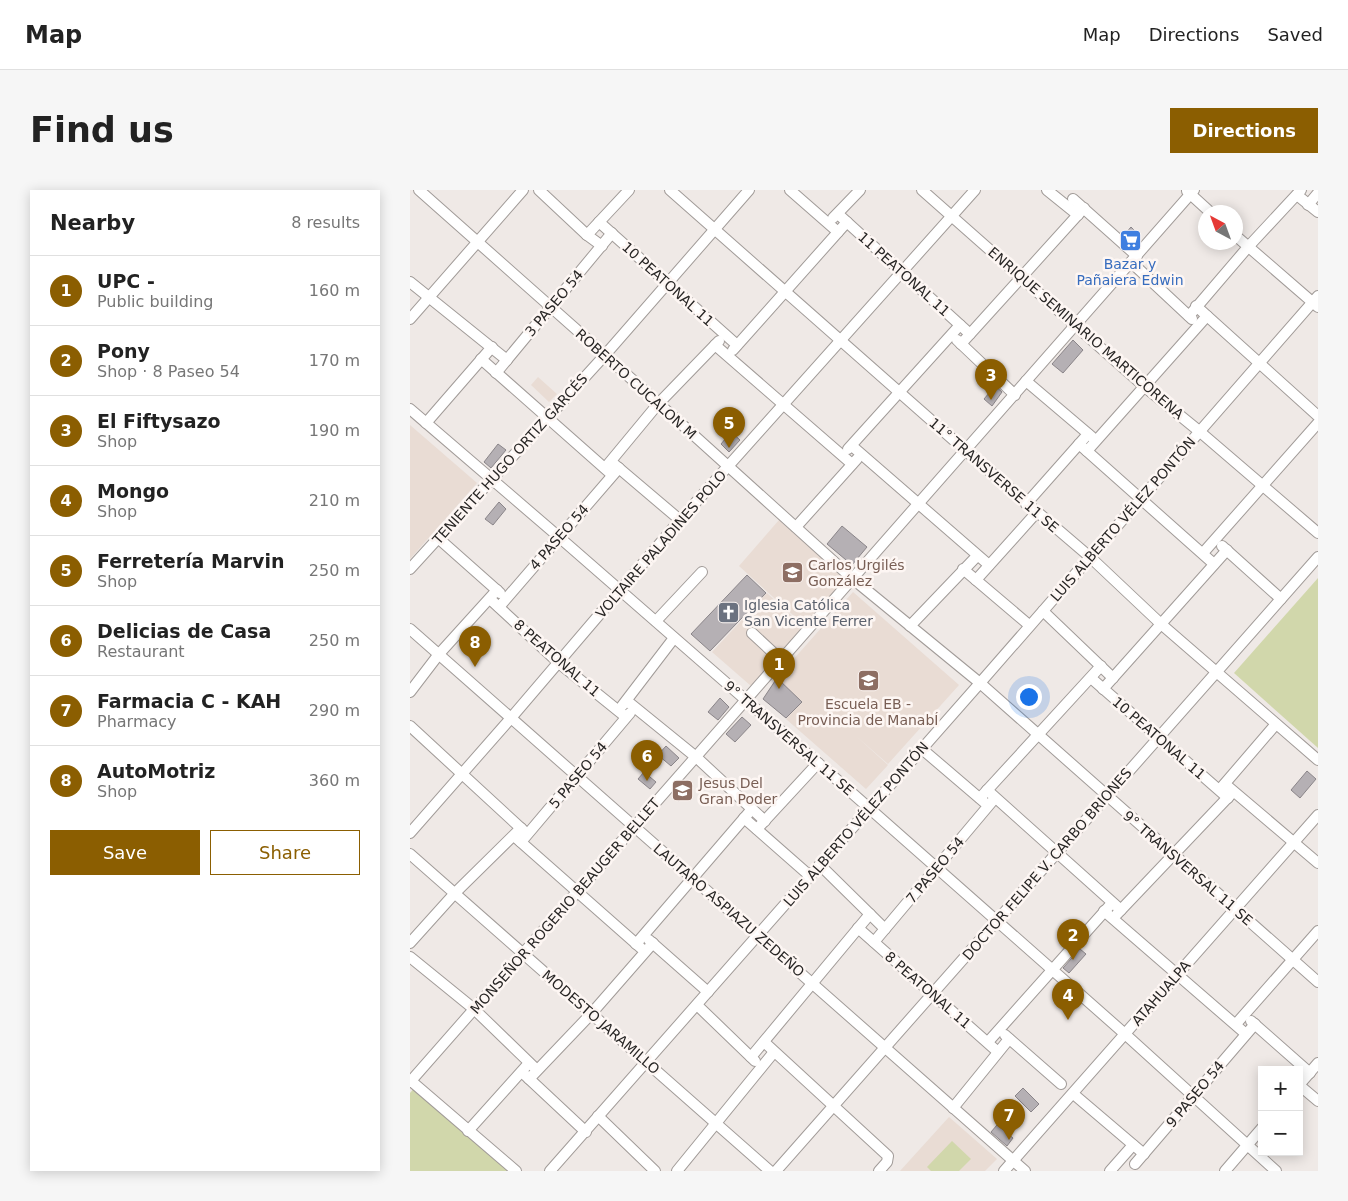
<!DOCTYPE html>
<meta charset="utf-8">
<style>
body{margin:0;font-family:"DejaVu Sans",sans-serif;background:#f6f6f6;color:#222}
.controls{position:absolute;right:15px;bottom:15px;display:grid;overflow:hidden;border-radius:0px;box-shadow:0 2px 12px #0003}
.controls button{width:45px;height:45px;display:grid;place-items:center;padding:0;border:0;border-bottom:1px solid #e0e0e0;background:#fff;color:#222;font:25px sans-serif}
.compass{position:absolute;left:788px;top:15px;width:45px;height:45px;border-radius:50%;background:#fff;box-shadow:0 2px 12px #0003;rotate:319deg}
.you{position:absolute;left:618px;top:506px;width:18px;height:18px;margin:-12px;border:4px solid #fff;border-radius:50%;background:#1a73e8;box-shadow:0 0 0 8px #1a73e833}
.badge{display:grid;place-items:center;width:32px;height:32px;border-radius:50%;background:#8b5e01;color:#fff;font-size:16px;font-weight:700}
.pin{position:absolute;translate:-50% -41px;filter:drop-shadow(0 1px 2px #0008)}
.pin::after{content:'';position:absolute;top:26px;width:18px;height:15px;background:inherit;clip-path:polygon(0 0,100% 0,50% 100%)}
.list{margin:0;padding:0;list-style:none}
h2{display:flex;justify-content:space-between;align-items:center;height:65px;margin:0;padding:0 20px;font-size:21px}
h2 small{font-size:16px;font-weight:400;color:#767676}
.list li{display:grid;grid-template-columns:32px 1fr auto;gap:15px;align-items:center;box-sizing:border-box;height:70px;padding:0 20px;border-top:1px solid #e0e0e0}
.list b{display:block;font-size:19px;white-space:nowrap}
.list p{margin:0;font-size:16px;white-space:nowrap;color:#767676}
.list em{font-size:16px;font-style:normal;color:#767676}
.actions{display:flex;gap:10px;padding:15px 20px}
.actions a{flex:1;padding:11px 0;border:1px solid #8b5e01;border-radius:0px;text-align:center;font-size:18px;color:#8b5e01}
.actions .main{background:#8b5e01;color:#fff}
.map{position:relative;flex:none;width:908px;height:981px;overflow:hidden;border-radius:0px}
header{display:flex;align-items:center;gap:30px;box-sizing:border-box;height:70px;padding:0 25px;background:#fff;border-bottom:1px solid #e0e0e0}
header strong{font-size:24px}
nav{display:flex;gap:28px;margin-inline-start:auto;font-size:18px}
.intro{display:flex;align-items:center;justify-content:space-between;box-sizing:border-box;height:120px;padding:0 30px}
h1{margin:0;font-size:35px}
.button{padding:12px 22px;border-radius:0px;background:#8b5e01;color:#fff;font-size:18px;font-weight:700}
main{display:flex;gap:30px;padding:0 30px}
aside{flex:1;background:#fff;border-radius:0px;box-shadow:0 2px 12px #0003}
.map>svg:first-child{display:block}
.built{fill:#e9dcd4}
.green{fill:#d1d7ab}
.building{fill:#b5b0b4;stroke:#8a8589}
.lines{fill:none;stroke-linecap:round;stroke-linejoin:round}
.minor-casing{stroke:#a19b98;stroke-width:12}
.minor{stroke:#fff;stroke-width:10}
.labels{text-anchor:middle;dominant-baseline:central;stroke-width:5;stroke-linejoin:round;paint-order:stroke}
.shop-label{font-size:14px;fill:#366cbe;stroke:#fdf6f3}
.street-label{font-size:14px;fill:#282625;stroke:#fdf6f3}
.education-label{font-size:14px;fill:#785e54;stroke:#fdf6f3;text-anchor:start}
.worship-label{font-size:14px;fill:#5b616d;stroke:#fdf6f3;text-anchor:start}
</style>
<header>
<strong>Map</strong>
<nav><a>Map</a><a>Directions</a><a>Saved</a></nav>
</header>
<div class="intro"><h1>Find us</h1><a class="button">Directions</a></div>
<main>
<aside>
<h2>Nearby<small>8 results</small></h2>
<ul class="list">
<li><span class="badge">1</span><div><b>UPC -</b><p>Public building</p></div><em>160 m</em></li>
<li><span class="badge">2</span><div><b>Pony</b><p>Shop · 8 Paseo 54</p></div><em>170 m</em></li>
<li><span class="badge">3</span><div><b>El Fiftysazo</b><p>Shop</p></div><em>190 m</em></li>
<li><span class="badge">4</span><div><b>Mongo</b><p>Shop</p></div><em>210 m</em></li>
<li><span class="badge">5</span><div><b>Ferretería Marvin</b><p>Shop</p></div><em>250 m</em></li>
<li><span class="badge">6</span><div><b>Delicias de Casa</b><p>Restaurant</p></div><em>250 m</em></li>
<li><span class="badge">7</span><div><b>Farmacia C - KAH</b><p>Pharmacy</p></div><em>290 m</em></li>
<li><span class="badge">8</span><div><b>AutoMotriz</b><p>Shop</p></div><em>360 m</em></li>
</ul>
<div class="actions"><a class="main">Save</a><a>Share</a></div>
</aside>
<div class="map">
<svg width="908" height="981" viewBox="0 0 908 981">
<rect width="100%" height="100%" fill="#efe9e6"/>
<g class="built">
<polygon points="128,187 147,204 139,212 121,195"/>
<polygon points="0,235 67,293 0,369"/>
<polygon points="369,330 435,389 395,436 329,376"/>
<polygon points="443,402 549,495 478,574 446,546 478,575 456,599 376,529 392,512 367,488"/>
<polygon points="357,403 394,437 341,496 302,462"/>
<polygon points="539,927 587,969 575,981 490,981"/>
</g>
<g class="green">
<polygon points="908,388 908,558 824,483"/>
<polygon points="5,897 103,981 0,981 0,903"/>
<polygon points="542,951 561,969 549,981 521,981 517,977"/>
</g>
<g class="building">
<polygon points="721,37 729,45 722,53 714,45"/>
<polygon points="663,150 673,160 653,183 642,174"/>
<polygon points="585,196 592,202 582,216 574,209"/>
<polygon points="321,242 330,250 319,262 311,254"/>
<polygon points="88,254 96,260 81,278 74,272"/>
<polygon points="89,312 96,319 83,335 75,329"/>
<polygon points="432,336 457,357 442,375 417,354"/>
<polygon points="337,385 356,403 300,461 281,444"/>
<polygon points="367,488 392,512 376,528 353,509"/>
<polygon points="310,508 319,517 308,530 298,522"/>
<polygon points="332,527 341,535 325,552 316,544"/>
<polygon points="256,556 269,568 261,576 248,565"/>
<polygon points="897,581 906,589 890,608 881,600"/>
<polygon points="234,582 246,592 240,599 228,589"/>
<polygon points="277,590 283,596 269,611 263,606"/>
<polygon points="670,759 676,764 659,783 653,778"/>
<polygon points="613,898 629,914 621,922 605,906"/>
<polygon points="587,935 603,948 597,956 581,942"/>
</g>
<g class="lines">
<defs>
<g id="minor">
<polyline points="9,0 195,165 443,389 570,493 908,792"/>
<polyline points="129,0 177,45 192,56"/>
<polyline points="260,0 556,261 680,367 751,434 908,570"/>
<polyline points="380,0 428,42"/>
<polyline points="512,0 735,197 789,241 908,343"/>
<polyline points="637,0 668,25"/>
<polyline points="777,1 800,22"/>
<polyline points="887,5 908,22"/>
<polyline points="663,9 727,66"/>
<polyline points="898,15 908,3"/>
<polyline points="428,24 560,144"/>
<polyline points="423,28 450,0"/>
<polyline points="189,32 327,155"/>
<polyline points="177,45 219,0"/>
<polyline points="826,46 908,117"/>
<polyline points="721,72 782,129"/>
<polyline points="0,92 97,170"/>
<polyline points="786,116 908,226"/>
<polyline points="779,126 838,57 891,0"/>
<polyline points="0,129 113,0"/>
<polyline points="547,150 605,205"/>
<polyline points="551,154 674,18"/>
<polyline points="305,155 442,274"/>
<polyline points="323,160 437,32"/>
<polyline points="71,169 200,283"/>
<polyline points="86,183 202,43"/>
<polyline points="616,191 682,247"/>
<polyline points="0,219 149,347 408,573 715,844 866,981"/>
<polyline points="16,233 82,157"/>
<polyline points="669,254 804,374"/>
<polyline points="442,256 579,375"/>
<polyline points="438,259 550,135"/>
<polyline points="677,261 797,126"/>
<polyline points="204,274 270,330"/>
<polyline points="195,278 248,214 309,151"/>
<polyline points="616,314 678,244"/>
<polyline points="386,337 447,269"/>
<polyline points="28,348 90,403"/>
<polyline points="812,356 871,409"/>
<polyline points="793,363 908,233"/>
<polyline points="0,379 195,165 339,0"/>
<polyline points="553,379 619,435"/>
<polyline points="566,390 627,322"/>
<polyline points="80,409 149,473 216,527"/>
<polyline points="89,417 209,278"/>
<polyline points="633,421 703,488"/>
<polyline points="246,431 292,382"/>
<polyline points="500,436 567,366"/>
<polyline points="0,439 615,981"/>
<polyline points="342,443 371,470"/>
<polyline points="681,488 818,608"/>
<polyline points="693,499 817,360"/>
<polyline points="0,502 29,464 87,400"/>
<polyline points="217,511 286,567 355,631"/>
<polyline points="212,516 264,448"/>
<polyline points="0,536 115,642"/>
<polyline points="512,559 574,612"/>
<polyline points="815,594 908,673"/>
<polyline points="811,598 866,534"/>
<polyline points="577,600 711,720"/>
<polyline points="570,608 691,476"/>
<polyline points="334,628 400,686"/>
<polyline points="347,639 408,573"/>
<polyline points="0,643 101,528 270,330 565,0"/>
<polyline points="104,646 231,758"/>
<polyline points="111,652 220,523"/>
<polyline points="0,664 360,981"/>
<polyline points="410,675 475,739"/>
<polyline points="694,721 836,844"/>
<polyline points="707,724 823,602"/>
<polyline points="448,738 588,862"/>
<polyline points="239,750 298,802"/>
<polyline points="464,752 585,608"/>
<polyline points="0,753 45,703 111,638"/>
<polyline points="226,754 342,619"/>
<polyline points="0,767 64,819 127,880"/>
<polyline points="287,815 345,871"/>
<polyline points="841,831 900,883"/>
<polyline points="826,834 908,741"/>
<polyline points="595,845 651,894"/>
<polyline points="354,852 478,966 477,972 469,981"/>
<polyline points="578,852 702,713"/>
<polyline points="341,867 460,724"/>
<polyline points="114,884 176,942"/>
<polyline points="119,889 181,824 243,753"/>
<polyline points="0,890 106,981"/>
<polyline points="0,892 784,0"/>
<polyline points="889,895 908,873"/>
<polyline points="889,895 908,911"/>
<polyline points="667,907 734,964"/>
<polyline points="543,918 599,849"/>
<polyline points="188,926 245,981"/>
<polyline points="58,941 119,873"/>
<polyline points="725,974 845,834"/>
<polyline points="140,981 570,493 908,106"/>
<polyline points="267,981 364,862"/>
<polyline points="366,981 908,367"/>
<polyline points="594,981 908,625"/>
<polyline points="700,981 723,955"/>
<polyline points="815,981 852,938"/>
</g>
</defs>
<use href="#minor" class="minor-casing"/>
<use href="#minor" class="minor"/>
</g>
<defs>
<symbol id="supermarket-square" viewBox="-11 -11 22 22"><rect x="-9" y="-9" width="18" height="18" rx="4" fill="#3f7fe0" stroke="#fdf6f3"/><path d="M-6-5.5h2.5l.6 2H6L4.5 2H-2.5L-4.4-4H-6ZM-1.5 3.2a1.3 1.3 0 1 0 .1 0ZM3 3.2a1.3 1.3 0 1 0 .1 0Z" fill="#fff"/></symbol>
<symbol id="school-square" viewBox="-11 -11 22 22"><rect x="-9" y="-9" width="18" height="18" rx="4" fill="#8d6e63" stroke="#fdf6f3"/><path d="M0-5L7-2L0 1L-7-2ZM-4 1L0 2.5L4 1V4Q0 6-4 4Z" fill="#fff"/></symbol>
<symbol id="church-square" viewBox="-11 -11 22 22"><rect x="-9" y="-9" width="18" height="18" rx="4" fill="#6b7280" stroke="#fdf6f3"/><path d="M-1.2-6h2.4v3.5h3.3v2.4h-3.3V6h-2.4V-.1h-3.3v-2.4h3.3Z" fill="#fff"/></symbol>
</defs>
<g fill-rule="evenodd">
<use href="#supermarket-square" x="708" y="38" width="25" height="25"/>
<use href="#school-square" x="370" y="370" width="25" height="25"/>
<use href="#church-square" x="306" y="410" width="25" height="25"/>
<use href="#school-square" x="446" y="478" width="25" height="25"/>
<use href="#school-square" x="260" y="588" width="25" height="25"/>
</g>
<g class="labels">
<g class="shop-label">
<text x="720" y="74">Bazar y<tspan x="720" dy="16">Pañaiera Edwin</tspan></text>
</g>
<g class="street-label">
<text transform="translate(494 84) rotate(42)">11 PEATONAL 11</text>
<text transform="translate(258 94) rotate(42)">10 PEATONAL 11</text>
<text transform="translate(144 113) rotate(-50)">3 PASEO 54</text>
<text transform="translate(676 143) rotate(41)">ENRIQUE SEMINARIO MARTICORENA</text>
<text transform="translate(226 194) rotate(42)">ROBERTO CUCALON M</text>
<text transform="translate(100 269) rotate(-48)">TENIENTE HUGO ORTIZ GARCÉS</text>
<text transform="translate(584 285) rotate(41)">11° TRANSVERSE 11 SE</text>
<text transform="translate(713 329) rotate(-49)">LUIS ALBERTO VÉLEZ PONTÓN</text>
<text transform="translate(149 347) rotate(-49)">4 PASEO 54</text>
<text transform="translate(251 354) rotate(-49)">VOLTAIRE PALADINES POLO</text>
<text transform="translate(147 468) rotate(41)">8 PEATONAL 11</text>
<text transform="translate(379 548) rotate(41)">9° TRANSVERSAL 11 SE</text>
<text transform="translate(749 548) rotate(41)">10 PEATONAL 11</text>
<text transform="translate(168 585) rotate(-50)">5 PASEO 54</text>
<text transform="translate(446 634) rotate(-49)">LUIS ALBERTO VÉLEZ PONTÓN</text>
<text transform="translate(637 674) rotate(-49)">DOCTOR FELIPE V. CARBO BRIONES</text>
<text transform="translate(778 678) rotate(41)">9° TRANSVERSAL 11 SE</text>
<text transform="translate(525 680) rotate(-50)">7 PASEO 54</text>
<text transform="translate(155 716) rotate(-49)">MONSEÑOR ROGERIO BEAUGER BELLET</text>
<text transform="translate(319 720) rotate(41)">LAUTARO ASPIAZU ZEDEÑO</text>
<text transform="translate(518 800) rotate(41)">8 PEATONAL 11</text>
<text transform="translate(751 803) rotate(-49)">ATAHUALPA</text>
<text transform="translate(191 832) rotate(41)">MODESTO JARAMILLO</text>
<text transform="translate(785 904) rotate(-50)">9 PASEO 54</text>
</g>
<g class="education-label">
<text x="398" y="375">Carlos Urgilés<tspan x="398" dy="16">González</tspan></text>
<text x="458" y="514" text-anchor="middle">Escuela EB -<tspan x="458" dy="16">Provincia de ManabÍ</tspan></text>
<text x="289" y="593">Jesus Del<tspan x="289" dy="16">Gran Poder</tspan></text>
</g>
<g class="worship-label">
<text x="334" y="415">Iglesia Católica<tspan x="334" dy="16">San Vicente Ferrer</tspan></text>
</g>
</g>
</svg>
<div class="controls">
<button>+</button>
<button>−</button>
</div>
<svg class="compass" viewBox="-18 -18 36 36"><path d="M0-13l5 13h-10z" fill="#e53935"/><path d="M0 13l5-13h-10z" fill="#767676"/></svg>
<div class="you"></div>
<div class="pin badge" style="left:369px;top:499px">1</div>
<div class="pin badge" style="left:663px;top:770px">2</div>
<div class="pin badge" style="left:581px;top:210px">3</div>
<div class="pin badge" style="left:658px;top:830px">4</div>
<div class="pin badge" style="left:319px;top:258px">5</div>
<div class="pin badge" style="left:237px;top:591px">6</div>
<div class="pin badge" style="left:599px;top:950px">7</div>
<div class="pin badge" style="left:65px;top:477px">8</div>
</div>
</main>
